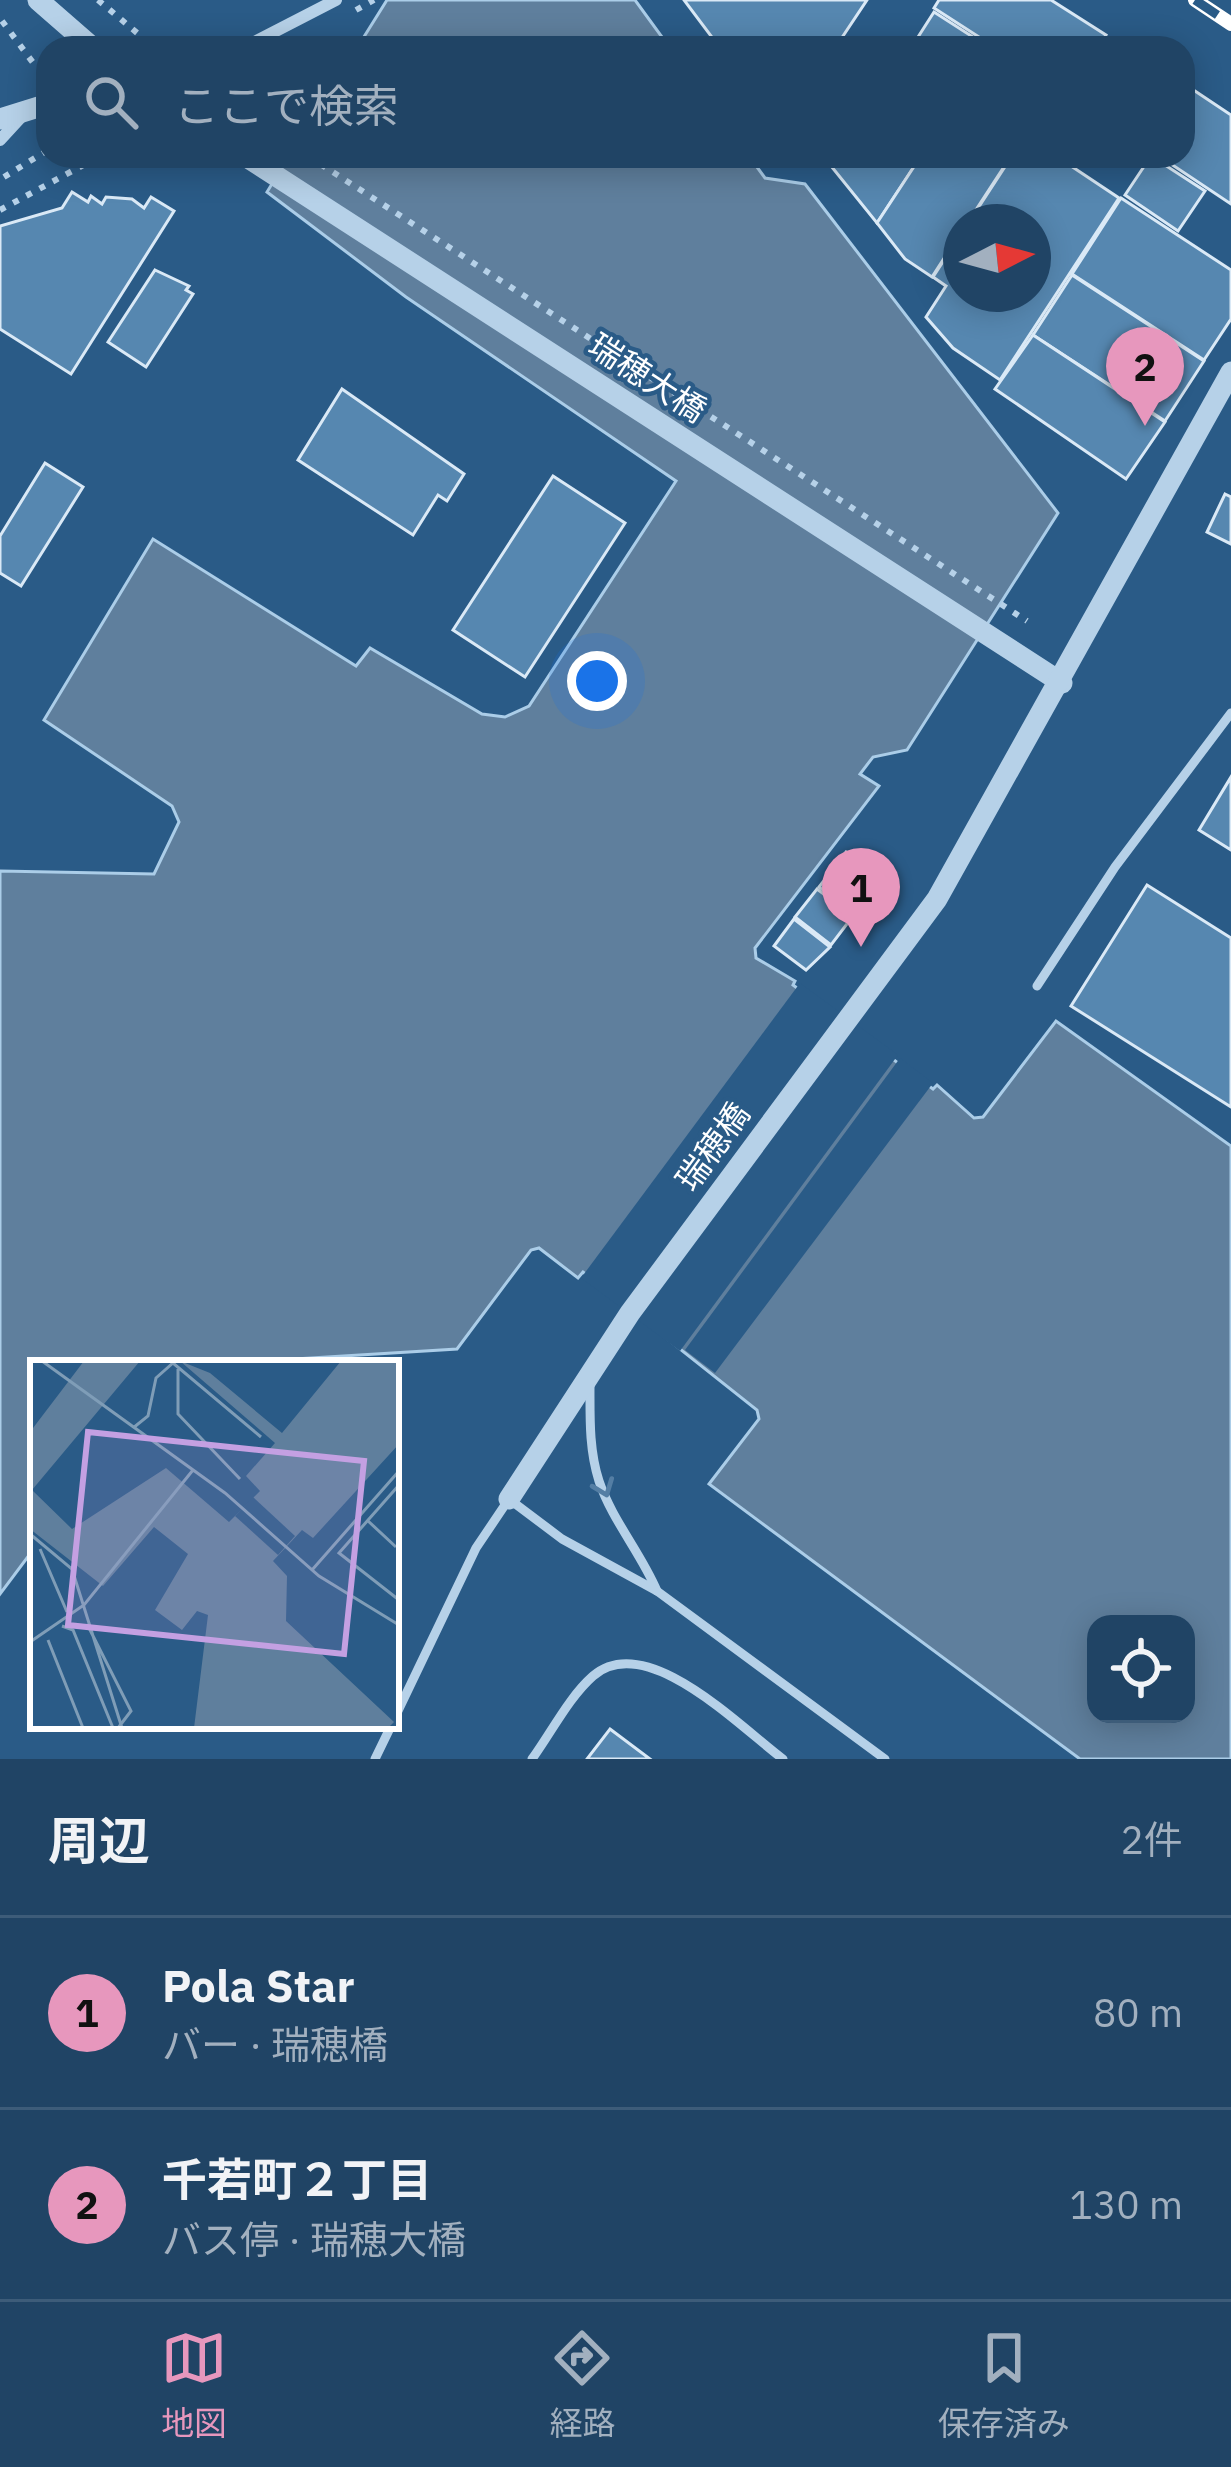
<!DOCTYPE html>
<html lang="ja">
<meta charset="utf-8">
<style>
body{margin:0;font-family:"IBM Plex Sans","Noto Sans JP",sans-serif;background:#2d4e6e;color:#f1f3f6}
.controls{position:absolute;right:36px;bottom:36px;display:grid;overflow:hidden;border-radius:24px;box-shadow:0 6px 30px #0003}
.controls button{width:108px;height:108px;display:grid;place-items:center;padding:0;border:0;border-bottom:3px solid #3d5c79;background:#204465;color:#f1f3f6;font:60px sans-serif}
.compass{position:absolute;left:943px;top:204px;width:108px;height:108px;border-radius:50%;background:#204465;box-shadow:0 6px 30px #0003;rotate:84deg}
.you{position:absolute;left:597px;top:681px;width:42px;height:42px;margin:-30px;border:9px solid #fff;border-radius:50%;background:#1a73e8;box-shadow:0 0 0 18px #1a73e833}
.badge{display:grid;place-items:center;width:78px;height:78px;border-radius:50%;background:#e797bd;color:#111;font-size:39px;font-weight:700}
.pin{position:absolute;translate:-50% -99px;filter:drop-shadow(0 3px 6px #0008)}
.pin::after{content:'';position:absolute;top:63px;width:42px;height:36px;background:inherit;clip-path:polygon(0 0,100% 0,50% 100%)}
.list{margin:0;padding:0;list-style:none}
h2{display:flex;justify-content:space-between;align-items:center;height:156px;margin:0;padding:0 48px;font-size:51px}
h2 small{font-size:39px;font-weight:400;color:#a2b0bf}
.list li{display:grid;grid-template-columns:78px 1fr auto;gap:36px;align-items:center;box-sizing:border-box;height:192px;padding:0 48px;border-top:3px solid #3d5c79}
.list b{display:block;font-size:45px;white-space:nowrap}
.list p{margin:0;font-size:39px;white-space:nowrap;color:#a2b0bf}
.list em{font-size:39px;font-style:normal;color:#a2b0bf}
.icon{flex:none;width:66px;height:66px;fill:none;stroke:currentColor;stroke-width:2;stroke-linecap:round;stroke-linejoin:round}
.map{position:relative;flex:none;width:1231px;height:1759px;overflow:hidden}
.search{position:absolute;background:#204465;box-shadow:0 6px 30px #0003;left:36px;right:36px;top:36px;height:132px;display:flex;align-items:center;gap:30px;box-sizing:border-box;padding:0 42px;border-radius:36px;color:#a2b0bf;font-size:45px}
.sheet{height:540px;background:#204465}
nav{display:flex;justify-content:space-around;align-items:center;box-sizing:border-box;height:168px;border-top:3px solid #3d5c79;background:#204465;font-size:33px;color:#a2b0bf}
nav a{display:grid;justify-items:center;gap:6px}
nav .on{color:#e797bd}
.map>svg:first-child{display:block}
.water{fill:#5f7f9d;stroke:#abcde8;stroke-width:3;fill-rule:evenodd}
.pier{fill:#2a5b87}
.building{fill:#5687b0;stroke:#dae9f6;stroke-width:3}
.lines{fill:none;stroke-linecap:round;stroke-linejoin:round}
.path{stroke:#b6d1e8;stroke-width:6;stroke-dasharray:6 9;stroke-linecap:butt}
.service{stroke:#b6d1e8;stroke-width:9}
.minor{stroke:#b6d1e8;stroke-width:12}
.tertiary{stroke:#b6d1e8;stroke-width:21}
.rail-casing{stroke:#fff;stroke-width:14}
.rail{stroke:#2a5b87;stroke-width:9;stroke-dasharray:27;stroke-linecap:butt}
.oneway{stroke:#547ea4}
.labels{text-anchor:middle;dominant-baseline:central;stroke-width:9;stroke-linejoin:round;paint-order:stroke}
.street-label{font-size:33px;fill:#fff;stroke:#2a5b87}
.inset-road{fill:none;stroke:#7f9db7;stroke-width:3}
.view{fill:#c4a0e2;fill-opacity:0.15;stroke:#c4a0e2;stroke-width:6}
.inset-edge{fill:none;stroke:#fff;stroke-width:6}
</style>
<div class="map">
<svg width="1231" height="1759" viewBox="0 0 1231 1759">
<rect width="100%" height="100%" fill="#2a5b87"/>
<g class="water">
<polygon points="387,0 635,0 670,48 357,48"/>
<path d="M 289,156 L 749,156 L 765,178 L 805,184 L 1058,513 L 907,750 L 873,757 L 860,774 L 879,786 L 755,948 L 756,958 L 795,981 L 793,985 L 933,1089 L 937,1085 L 974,1118 L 983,1117 L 1056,1021 L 1231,1146 L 1231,1759 L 1080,1759 L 709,1484 L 759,1419 L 757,1410 L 583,1272 L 578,1278 L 539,1248 L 531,1250 L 457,1349 L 230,1363 L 33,1363 L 33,1550 L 0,1594 L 0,871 L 154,874 L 179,822 L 172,806 L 44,720 L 153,539 L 356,666 L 370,648 L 482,714 L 505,717 L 529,706 L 676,481 L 406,297 L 267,192 ZM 1096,1624 L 1186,1624 L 1186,1714 L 1096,1714 Z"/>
</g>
<g class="pier">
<polygon points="800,983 898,1055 680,1351 581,1278"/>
<polygon points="900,1058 933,1083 715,1373 685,1350"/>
</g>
<g class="building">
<polygon points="684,0 867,0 835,48 720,48"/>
<polygon points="939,0 1051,0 1106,35 1098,48 996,48 934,8"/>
<polygon points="934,12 990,48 911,48"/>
<polygon points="1183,83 1231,115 1231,204 1159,156 1183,156"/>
<polygon points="831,156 921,156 877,223 827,161"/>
<polygon points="921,156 1011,156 968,222 961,222 961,232 932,277 905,259 877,223"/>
<polygon points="1012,156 1056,156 1119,198 1000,380 953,348 926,317 946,286 933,277 961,234 961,294 1033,294 1033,222 969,222"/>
<polygon points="1151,156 1205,191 1178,231 1125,195"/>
<polygon points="72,192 88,202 91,196 102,204 106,197 132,199 144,208 151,197 174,211 71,374 0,329 0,226 62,208"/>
<polygon points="1121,198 1231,270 1231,319 1204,360 1072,274"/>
<polygon points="155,270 189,286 186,290 193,294 146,367 108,342"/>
<polygon points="1072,275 1204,361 1165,421 1033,335"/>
<polygon points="1033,335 1165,422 1126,479 995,389"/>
<polygon points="342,389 464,474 447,501 438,495 413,535 298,460"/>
<polygon points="45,463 83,487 21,586 0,573 0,536"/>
<polygon points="553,476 625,523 525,677 453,630"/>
<polygon points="1225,494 1231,497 1231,544 1207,532"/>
<polygon points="1231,777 1231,850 1199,830"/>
<polygon points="846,852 882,880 852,913 819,887"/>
<polygon points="1147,885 1231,938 1231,1107 1071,1006"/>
<polygon points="817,889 853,916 831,945 795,917"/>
<polygon points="794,919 830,947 806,970 774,946"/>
<polygon points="610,1729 650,1759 587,1759"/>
</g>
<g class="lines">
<g class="path">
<polyline points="98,0 155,48"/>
<polyline points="356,10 374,0"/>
<polyline points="2,21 34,64"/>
<polyline points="180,48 226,39"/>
<polyline points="308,156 1027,621"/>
<polyline points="4,177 48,150"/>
<polyline points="0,210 100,156"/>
</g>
<g class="service">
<polyline points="1037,986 1115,867 1231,713"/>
<path d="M 590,1385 C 590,1418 589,1450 599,1481 C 612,1520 641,1553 657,1591"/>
<polyline points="396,1715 476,1548 509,1499 562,1539 657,1591 885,1759"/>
<polyline points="375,1759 391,1726"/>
<path d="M 532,1759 C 551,1733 569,1697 593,1676 C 646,1630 739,1726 783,1759"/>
</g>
<g class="minor">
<polyline points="243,48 336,0"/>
<polyline points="0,140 23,115"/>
</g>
<g class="tertiary">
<polyline points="38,0 93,48"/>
<polyline points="0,119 48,104"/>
<polyline points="245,156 1062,683"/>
<polyline points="509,1499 630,1313 937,899 1231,372"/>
</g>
<defs>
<polyline id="rail" points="1195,0 1231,24"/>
</defs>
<use href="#rail" class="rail-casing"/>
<use href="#rail" class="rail"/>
</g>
<defs><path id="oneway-chevron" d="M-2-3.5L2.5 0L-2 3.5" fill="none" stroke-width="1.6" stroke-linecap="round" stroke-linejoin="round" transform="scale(3)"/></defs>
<use class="oneway" href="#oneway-chevron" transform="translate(604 1488) rotate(69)"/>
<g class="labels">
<g class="street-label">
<text transform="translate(648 377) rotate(33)">瑞穂大橋</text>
<text transform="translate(712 1146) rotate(-54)">瑞穂橋</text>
</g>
</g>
<g transform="translate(30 1360)">
<rect width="369" height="369" fill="#2a5b87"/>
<path d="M 54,1 L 110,1 L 2,130 L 42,169 L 136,108 L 199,162 L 230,131 L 216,116 L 245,83 L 150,1 L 180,13 L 252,73 L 311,1 L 369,1 L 369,84 L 283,178 L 272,170 L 243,201 L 257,216 L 256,261 L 364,362 L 358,368 L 164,368 L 178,255 L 167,251 L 152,270 L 125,250 L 158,194 L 124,167 L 73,226 L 0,169 L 0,72 Z" fill="#5f7f9d"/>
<path d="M 223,137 L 265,176 L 248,195 L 205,156 Z" fill="#2a5b87"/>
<path class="inset-road" d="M 12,1 L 195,133 L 289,216 L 369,265M 148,9 L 148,54 L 210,119M 103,68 L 118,56 L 126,18 L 143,3 L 231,77M 369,125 L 309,193 L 369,240M 337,160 L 366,187M 0,174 L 42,209 L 92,368M 10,189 L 37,252M 282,210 L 369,111M 57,264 L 101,351 L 88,368M 32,266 L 43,270 L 83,368M 18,280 L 53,368M 0,282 L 54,245 L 163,110"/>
<path class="view" d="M 58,72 L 334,101 L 314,294 L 38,265 Z"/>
<rect width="369" height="369" class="inset-edge"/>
</g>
</svg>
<div class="controls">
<button><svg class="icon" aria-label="locate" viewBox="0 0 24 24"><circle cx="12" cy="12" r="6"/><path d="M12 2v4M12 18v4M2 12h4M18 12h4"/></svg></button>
</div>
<svg class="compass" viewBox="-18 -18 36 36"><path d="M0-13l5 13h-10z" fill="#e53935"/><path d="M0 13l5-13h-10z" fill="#a2b0bf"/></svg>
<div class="you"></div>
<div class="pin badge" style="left:861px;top:947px">1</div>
<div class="pin badge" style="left:1145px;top:426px">2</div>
<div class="search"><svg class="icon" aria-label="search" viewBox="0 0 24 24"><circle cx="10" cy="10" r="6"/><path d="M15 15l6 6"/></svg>ここで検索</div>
</div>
<section class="sheet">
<h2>周辺<small>2件</small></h2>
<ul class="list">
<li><span class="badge">1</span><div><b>Pola Star</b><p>バー · 瑞穂橋</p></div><em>80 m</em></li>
<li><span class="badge">2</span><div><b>千若町２丁目</b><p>バス停 · 瑞穂大橋</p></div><em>130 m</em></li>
</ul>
</section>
<nav>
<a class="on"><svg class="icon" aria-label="map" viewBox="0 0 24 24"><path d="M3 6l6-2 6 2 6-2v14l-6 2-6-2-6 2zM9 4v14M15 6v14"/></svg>地図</a>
<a><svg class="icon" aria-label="directions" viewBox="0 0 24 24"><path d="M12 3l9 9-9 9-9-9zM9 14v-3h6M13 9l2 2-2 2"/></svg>経路</a>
<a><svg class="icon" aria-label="saved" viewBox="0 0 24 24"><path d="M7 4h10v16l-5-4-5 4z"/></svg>保存済み</a>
</nav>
